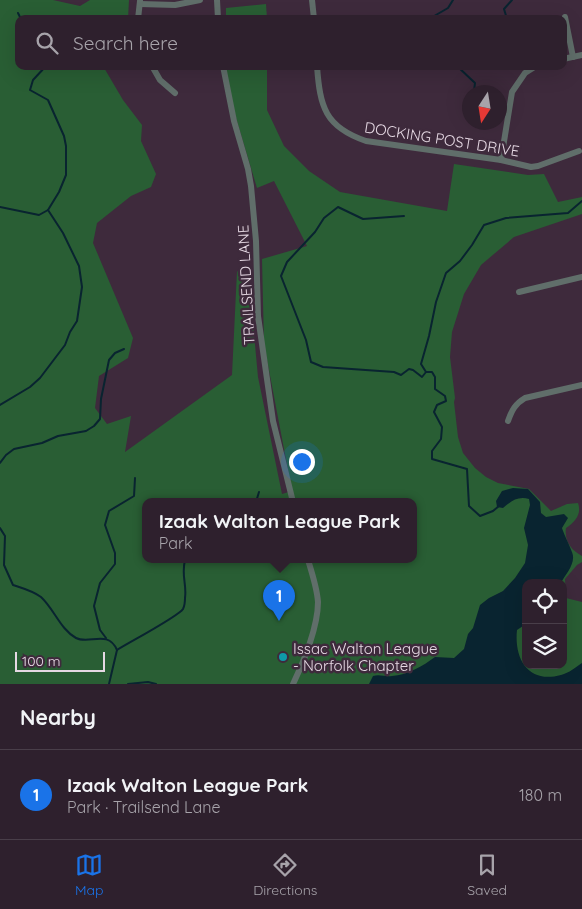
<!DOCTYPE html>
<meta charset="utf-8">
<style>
body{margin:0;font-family:Quicksand,sans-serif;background:#3a2d39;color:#f1f3f6}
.controls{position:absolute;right:15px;bottom:15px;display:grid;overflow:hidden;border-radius:10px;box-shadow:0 5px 20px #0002}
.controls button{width:45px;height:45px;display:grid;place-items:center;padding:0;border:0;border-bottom:1px solid #493e49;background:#2e202d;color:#f1f3f6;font:25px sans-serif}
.compass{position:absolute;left:462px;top:85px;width:45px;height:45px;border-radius:50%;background:#2e202d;box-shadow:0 5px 20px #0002;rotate:192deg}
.scale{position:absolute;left:15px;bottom:12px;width:90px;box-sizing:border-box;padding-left:5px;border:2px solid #e6d9e4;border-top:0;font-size:14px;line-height:18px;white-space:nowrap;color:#e6d9e4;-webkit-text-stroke:4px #3e2a3c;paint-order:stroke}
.you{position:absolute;left:301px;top:461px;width:18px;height:18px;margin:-12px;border:4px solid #fff;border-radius:50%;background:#1a73e8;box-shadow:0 0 0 8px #1a73e833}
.badge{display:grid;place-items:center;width:32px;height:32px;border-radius:50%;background:#1a73e8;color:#fff;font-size:16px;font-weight:700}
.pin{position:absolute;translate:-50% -41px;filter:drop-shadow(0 1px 2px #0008)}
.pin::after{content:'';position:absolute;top:26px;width:18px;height:15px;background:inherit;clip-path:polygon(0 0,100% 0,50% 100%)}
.popup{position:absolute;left:142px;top:498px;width:275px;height:65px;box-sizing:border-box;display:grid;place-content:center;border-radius:10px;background:#2e202d;filter:drop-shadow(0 1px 4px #0005);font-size:16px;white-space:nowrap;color:#a7a3aa}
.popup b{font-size:19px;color:#f1f3f6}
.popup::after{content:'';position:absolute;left:50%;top:100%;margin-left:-10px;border:10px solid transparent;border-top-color:#2e202d}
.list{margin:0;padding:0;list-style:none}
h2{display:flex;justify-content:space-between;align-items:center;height:65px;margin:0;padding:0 20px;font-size:21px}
h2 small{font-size:16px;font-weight:400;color:#a7a3aa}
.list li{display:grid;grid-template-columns:32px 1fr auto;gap:15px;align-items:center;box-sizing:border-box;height:90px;padding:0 20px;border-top:1px solid #493e49}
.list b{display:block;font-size:19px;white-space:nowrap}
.list p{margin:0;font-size:16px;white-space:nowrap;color:#a7a3aa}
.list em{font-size:16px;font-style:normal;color:#a7a3aa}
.icon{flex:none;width:28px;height:28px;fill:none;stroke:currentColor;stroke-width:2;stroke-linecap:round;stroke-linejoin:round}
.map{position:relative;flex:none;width:582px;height:684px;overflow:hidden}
.search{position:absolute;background:#2e202d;box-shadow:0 5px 20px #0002;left:15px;right:15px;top:15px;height:55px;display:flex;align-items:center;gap:12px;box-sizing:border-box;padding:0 18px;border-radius:10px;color:#a7a3aa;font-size:19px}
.sheet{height:155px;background:#2e202d}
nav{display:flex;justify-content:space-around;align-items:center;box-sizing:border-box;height:70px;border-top:1px solid #493e49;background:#2e202d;font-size:14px;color:#a7a3aa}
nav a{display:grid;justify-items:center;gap:2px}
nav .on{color:#1a73e8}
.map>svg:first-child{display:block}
.green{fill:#295e34;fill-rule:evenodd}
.water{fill:#092430}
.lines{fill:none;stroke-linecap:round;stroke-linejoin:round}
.stream{stroke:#092430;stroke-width:2}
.minor{stroke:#606e6a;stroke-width:6}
.culture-dot{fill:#0f9aa8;stroke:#3e2a3c;stroke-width:2}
.labels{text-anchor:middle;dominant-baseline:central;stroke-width:5;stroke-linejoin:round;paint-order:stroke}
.street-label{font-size:15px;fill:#e6d9e4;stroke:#3e2a3c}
.poi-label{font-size:15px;fill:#e6d9e4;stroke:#3e2a3c;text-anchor:start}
</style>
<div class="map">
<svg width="582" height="684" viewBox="0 0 582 684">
<rect width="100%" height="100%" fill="#3e2a3c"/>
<g class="green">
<path d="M 0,0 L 53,0 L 80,6 L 90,0 L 129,0 L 128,19 L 19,19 L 19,66 L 103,66 L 123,100 L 142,125 L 141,141 L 156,174 L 151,187 L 131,196 L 97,223 L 93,243 L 133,338 L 128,358 L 99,376 L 95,408 L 107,424 L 131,416 L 125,452 L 232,375 L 237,271 L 249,280 L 258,377 L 282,494 L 292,491 L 264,344 L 262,259 L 307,246 L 274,181 L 257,188 L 225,81 L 225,66 L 267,66 L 267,110 L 284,146 L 309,171 L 340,192 L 447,211 L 454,164 L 528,175 L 544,174 L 558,202 L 582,197 L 582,214 L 514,237 L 481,265 L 464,294 L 452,332 L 450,357 L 455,398 L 454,402 L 458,437 L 463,453 L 475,468 L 486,477 L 498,483 L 529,489 L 551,511 L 567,504 L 578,503 C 582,514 575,522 566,528 C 564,541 571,550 582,556 L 582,562 L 577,565 L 565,579 L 566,598 L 582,602 L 582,684 L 0,684 ZM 145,502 L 413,502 L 413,560 L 145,560 ZM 526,583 L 563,583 L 563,665 L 526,665 Z"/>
<polygon points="266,4 267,19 226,19 226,8"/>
</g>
<path class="water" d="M 513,488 L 528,489 L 540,502 L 541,513 L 546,517 L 564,514 L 568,518 L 562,528 C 564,535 573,552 573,556 C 574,566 565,575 561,583 L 526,583 L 526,624 L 517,630 C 514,659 528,684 561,675 C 569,673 576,667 582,663 L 582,684 L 369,684 L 373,676 C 380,674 385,677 392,676 C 407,675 423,666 435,657 L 454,658 L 464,649 L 468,634 L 473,628 L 480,605 L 489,598 L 503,591 L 515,578 L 525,563 L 528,545 L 524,528 L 530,505 L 529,499 C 518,496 511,501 503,508 L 497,507 L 496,501 L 502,491 Z"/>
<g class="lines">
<g class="stream">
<polyline points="18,13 21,19"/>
<polyline points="429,19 448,8 453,0"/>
<polyline points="507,19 504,9 512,0"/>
<polyline points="457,66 475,83 474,91"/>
<polyline points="0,207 39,215 48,210 59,192 66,175 66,146 64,136 48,100 30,90 33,80 46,66"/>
<polyline points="404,216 363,219 338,207 324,218 315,232 287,262 281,276 306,340 311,362 323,367 394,372 401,375 409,369 413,370 422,377 426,372 432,372 435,377 435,389 445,396 446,401 437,405 434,412 442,427 441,439 432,451 432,459 467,469 469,506 480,516 493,511 499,506"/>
<polyline points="426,372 421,364 429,336 436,302 446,273 460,261 472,245 484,225 506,218 568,213 582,201"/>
<polyline points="0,405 30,387 40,378 65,345 70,332 77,321 82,287 79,266 63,233 48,210"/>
<polyline points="0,463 6,455 14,449 42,443 58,436 86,431 94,426 100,419 101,399 109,360 115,353 124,349"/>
<polyline points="256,502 259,492"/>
<path d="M 0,528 L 5,536 L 4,565 L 13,585 C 22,588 33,591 41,597 C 54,609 61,630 76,638 C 89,645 108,629 117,650"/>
<polyline points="106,638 100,630 94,606 100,583 115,564 115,553 105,525 109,511 134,496 135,478"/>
<path d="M 109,684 L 117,650 C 128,643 179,616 183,609 C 184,607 185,601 185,598 C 187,584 181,576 185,560"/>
<polyline points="128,684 148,682 156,684"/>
</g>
<g class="minor">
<polyline points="217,0 218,19"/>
<polyline points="312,0 314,19"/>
<polyline points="140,4 175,5 200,0"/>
<polyline points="565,17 573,57"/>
<polyline points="138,19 140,1"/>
<polyline points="563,59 582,55"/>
<polyline points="152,66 160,80 175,93"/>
<polyline points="223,66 234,121 248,169 251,186 256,241 258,316 273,421 293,502"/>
<path d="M 317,66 C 320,107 325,127 366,141 L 501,160 L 531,167 L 538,166 L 579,151"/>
<polyline points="501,160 512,92 525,73 536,66"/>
<polyline points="519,292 582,277"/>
<path d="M 508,421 C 512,410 515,404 525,398 L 582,385"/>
<path d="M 293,684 C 304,662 318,626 318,602 C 317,588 312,573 308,560"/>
</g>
</g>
<circle class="culture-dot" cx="283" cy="657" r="5"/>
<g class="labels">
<g class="street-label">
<text transform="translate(442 139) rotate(9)">DOCKING POST DRIVE</text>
<text transform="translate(246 285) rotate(-93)">TRAILSEND LANE</text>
</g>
<g class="poi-label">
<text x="293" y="648">Issac Walton League<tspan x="293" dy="17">- Norfolk Chapter</tspan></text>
</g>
</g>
</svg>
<div class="controls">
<button><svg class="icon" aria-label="locate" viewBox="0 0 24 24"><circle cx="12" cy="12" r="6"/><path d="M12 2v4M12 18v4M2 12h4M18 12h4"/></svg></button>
<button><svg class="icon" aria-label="layers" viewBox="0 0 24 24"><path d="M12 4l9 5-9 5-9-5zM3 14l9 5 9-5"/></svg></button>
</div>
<svg class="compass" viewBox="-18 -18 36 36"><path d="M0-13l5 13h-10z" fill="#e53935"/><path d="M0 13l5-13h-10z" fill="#a7a3aa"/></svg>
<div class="scale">100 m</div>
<div class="you"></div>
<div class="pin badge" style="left:279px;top:621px">1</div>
<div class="popup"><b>Izaak Walton League Park</b>Park</div>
<div class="search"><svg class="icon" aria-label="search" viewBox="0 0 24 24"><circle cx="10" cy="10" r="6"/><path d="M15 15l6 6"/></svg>Search here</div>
</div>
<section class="sheet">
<h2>Nearby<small></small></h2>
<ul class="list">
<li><span class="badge">1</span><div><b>Izaak Walton League Park</b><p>Park · Trailsend Lane</p></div><em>180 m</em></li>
</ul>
</section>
<nav>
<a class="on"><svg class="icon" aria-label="map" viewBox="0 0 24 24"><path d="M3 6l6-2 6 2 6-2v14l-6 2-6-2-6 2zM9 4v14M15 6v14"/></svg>Map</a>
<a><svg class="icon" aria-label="directions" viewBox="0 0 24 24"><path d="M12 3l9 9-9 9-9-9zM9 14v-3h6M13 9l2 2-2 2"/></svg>Directions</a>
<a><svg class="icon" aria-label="saved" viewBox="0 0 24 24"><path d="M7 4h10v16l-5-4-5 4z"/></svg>Saved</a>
</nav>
